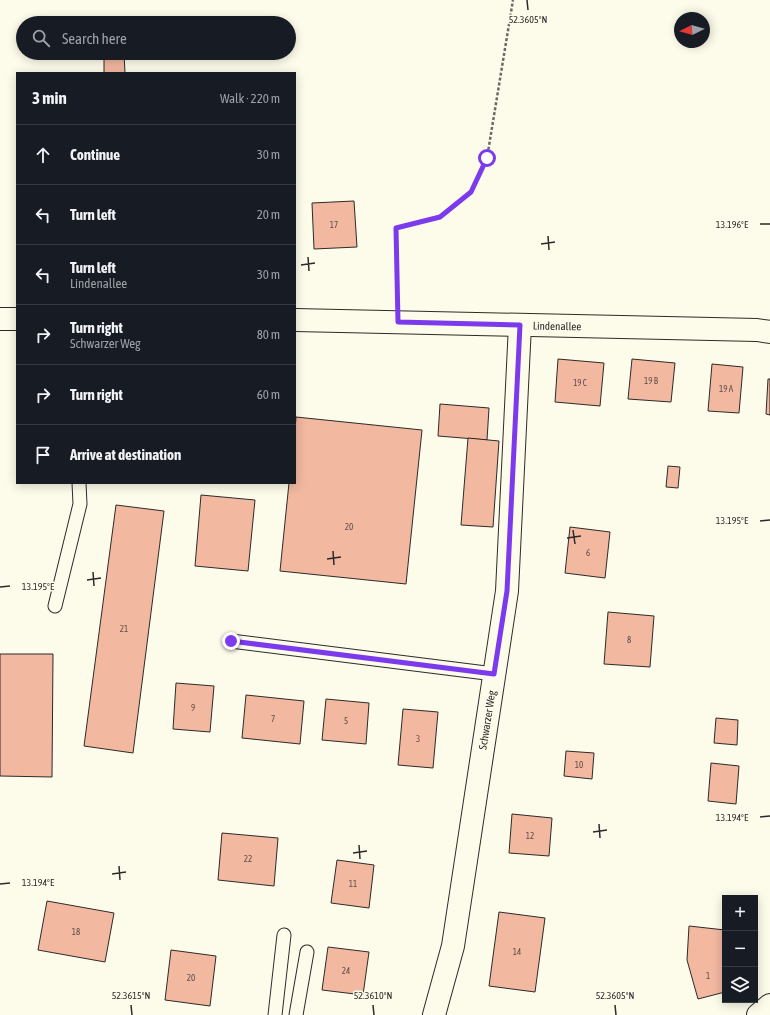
<!DOCTYPE html>
<meta charset="utf-8">
<style>
body{margin:0;font-family:"Asap Condensed",sans-serif;background:#20242c;color:#f1f3f6}
.controls{position:absolute;right:12px;bottom:12px;display:grid;overflow:hidden;border-radius:0px;box-shadow:0 2px 10px #0003}
.controls button{width:36px;height:36px;display:grid;place-items:center;padding:0;border:0;border-bottom:1px solid #363941;background:#171b24;color:#f1f3f6;font:20px sans-serif}
.compass{position:absolute;left:674px;top:12px;width:36px;height:36px;border-radius:50%;background:#171b24;box-shadow:0 2px 10px #0003;rotate:265deg}
.stop{position:absolute;width:12px;height:12px;margin:-9px;border:3px solid #7c3aed;border-radius:50%;background:#fff}
.stop.end{background:#7c3aed;border-color:#fff;box-shadow:0 1px 4px #0008}
.list{margin:0;padding:0;list-style:none}
h2{display:flex;justify-content:space-between;align-items:center;height:52px;margin:0;padding:0 16px;font-size:17px}
h2 small{font-size:13px;font-weight:400;color:#9ea1a6}
.list li{display:grid;grid-template-columns:26px 1fr auto;gap:12px;align-items:center;box-sizing:border-box;height:60px;padding:0 16px;border-top:1px solid #363941}
.list b{display:block;font-size:15px;white-space:nowrap}
.list p{margin:0;font-size:13px;white-space:nowrap;color:#9ea1a6}
.list em{font-size:13px;font-style:normal;color:#9ea1a6}
.icon{flex:none;width:22px;height:22px;fill:none;stroke:currentColor;stroke-width:2;stroke-linecap:round;stroke-linejoin:round}
.map{position:relative;flex:none;width:770px;height:1015px;overflow:hidden}
.search{position:absolute;background:#171b24;box-shadow:0 2px 10px #0003;left:16px;top:16px;width:280px;height:44px;display:flex;align-items:center;gap:10px;box-sizing:border-box;padding:0 14px;border-radius:22px;color:#9ea1a6;font-size:15px}
.panel{position:absolute;background:#171b24;box-shadow:0 2px 10px #0003;left:16px;top:72px;width:280px;height:412px;border-radius:0px}
.map>svg:first-child{display:block}
.building{fill:#f2b8a0;stroke:#2b2b2b}
.lines{fill:none;stroke-linecap:round;stroke-linejoin:round}
.lane-casing{stroke:#2b2b2b;stroke-width:15}
.street-casing{stroke:#2b2b2b;stroke-width:24}
.path{stroke:#6a6964;stroke-width:2.5;stroke-dasharray:3 2;stroke-linecap:butt}
.lane{stroke:#fdfbea;stroke-width:13}
.street{stroke:#fdfbea;stroke-width:22}
.route{stroke:#7c3aed;stroke-width:5}
.ticks{fill:none;stroke:#2b2b2b;stroke-width:1.5}
.labels{text-anchor:middle;dominant-baseline:central;stroke-width:3;stroke-linejoin:round;paint-order:stroke}
.number-label{font-size:9px;fill:#5d4e48}
.street-label{font-size:11px;fill:#2b2b2b;stroke:#fdfbea}
.ticks-label{font-size:10px;text-anchor:middle;fill:#2b2b2b;stroke:#fdfbea;stroke-width:3;stroke-linejoin:round;paint-order:stroke}
</style>
<div class="map">
<svg width="770" height="1015" viewBox="0 0 770 1015">
<rect width="100%" height="100%" fill="#fdfbea"/>
<g class="building">
<polygon points="104,53 124,53 125,73 104,73"/>
<polygon points="354,201 357,247 314,249 312,203"/>
<polygon points="558,359 604,363 600,406 555,402"/>
<polygon points="632,359 675,363 671,402 628,399"/>
<polygon points="712,364 743,367 739,413 708,411"/>
<polygon points="768,379 770,379 770,415 766,414"/>
<polygon points="440,404 489,408 487,440 438,436"/>
<polygon points="296,417 422,430 406,584 280,571 289,483 295,483 295,430"/>
<polygon points="468,438 499,441 493,527 461,525"/>
<polygon points="668,466 680,467 678,488 666,487"/>
<polygon points="201,495 255,500 248,571 195,566"/>
<polygon points="116,505 164,511 133,753 84,746"/>
<polygon points="570,527 610,532 605,578 565,573"/>
<polygon points="608,612 654,616 650,667 604,664"/>
<polygon points="0,654 53,654 52,777 0,776"/>
<polygon points="176,683 214,686 210,732 173,729"/>
<polygon points="246,695 304,701 300,744 242,738"/>
<polygon points="326,699 369,703 366,744 322,740"/>
<polygon points="403,709 438,712 433,768 398,765"/>
<polygon points="716,718 738,720 737,745 714,743"/>
<polygon points="566,751 594,753 592,779 564,776"/>
<polygon points="711,763 739,766 736,804 708,801"/>
<polygon points="512,814 552,818 549,856 509,853"/>
<polygon points="222,833 278,838 274,886 218,880"/>
<polygon points="337,860 374,865 369,908 331,903"/>
<polygon points="47,901 114,913 105,962 38,950"/>
<polygon points="499,912 545,918 535,992 489,986"/>
<polygon points="689,926 725,930 725,992 698,999 687,960"/>
<polygon points="328,947 369,952 363,995 322,990"/>
<polygon points="171,950 216,956 210,1006 165,1000"/>
</g>
<g class="lines">
<defs>
<g id="lane">
<polyline points="55,606 80,504 79,483"/>
<polyline points="231,641 494,674"/>
<polyline points="275,1015 284,935"/>
<polyline points="296,1015 307,952"/>
</g>
<g id="street">
<polyline points="0,319 17,319"/>
<polyline points="295,320 757,330 770,332"/>
<polyline points="434,1015 453,946 507,591 520,325"/>
<polyline points="758,1015 770,1005"/>
</g>
</defs>
<use href="#lane" class="lane-casing"/>
<use href="#street" class="street-casing"/>
<polyline class="path" points="397,296 396,227 440,217 471,192 487,158 513,0"/>
<use href="#lane" class="lane"/>
<use href="#street" class="street"/>
</g>
<g class="lines">
<polyline class="route" points="231,641 494,674 507,591 520,325 398,322 396,228 440,217 471,192 487,158"/>
</g>
<path class="ticks" d="M 527,0 L 528,10M 760,224 L 770,224M 548,236 L 549,250M 541,244 L 555,242M 308,257 L 309,271M 301,265 L 315,263M 760,521 L 770,520M 573,530 L 575,544M 567,538 L 581,536M 333,551 L 334,565M 327,559 L 341,557M 93,572 L 94,586M 87,580 L 101,578M 0,587 L 10,586M 760,817 L 770,816M 599,824 L 600,838M 593,832 L 607,830M 359,845 L 360,859M 353,853 L 367,851M 119,866 L 120,880M 112,874 L 126,872M 0,884 L 10,883M 131,1005 L 132,1015M 373,1005 L 374,1015M 615,1005 L 616,1015"/>
<g class="labels">
<g class="number-label">
<text x="334" y="225">17</text>
<text x="651" y="381">19 B</text>
<text x="580" y="383">19 C</text>
<text x="726" y="389">19 A</text>
<text x="349" y="527">20</text>
<text x="588" y="553">6</text>
<text x="124" y="629">21</text>
<text x="629" y="640">8</text>
<text x="193" y="708">9</text>
<text x="273" y="719">7</text>
<text x="346" y="721">5</text>
<text x="418" y="739">3</text>
<text x="579" y="765">10</text>
<text x="530" y="836">12</text>
<text x="248" y="859">22</text>
<text x="353" y="884">11</text>
<text x="76" y="932">18</text>
<text x="517" y="952">14</text>
<text x="346" y="971">24</text>
<text x="708" y="976">1</text>
<text x="191" y="978">20</text>
</g>
<g class="street-label">
<text transform="translate(557 326) rotate(1)">Lindenallee</text>
<text transform="translate(487 720) rotate(-81)">Schwarzer Weg</text>
</g>
</g>
<g class="ticks-label">
<text x="528" y="23">52.3605°N</text>
<text x="732" y="228">13.196°E</text>
<text x="732" y="524">13.195°E</text>
<text x="38" y="590">13.195°E</text>
<text x="732" y="821">13.194°E</text>
<text x="38" y="886">13.194°E</text>
<text x="131" y="999">52.3615°N</text>
<text x="373" y="999">52.3610°N</text>
<text x="615" y="999">52.3605°N</text>
</g>
</svg>
<div class="controls">
<button>+</button>
<button>−</button>
<button><svg class="icon" aria-label="layers" viewBox="0 0 24 24"><path d="M12 4l9 5-9 5-9-5zM3 14l9 5 9-5"/></svg></button>
</div>
<svg class="compass" viewBox="-18 -18 36 36"><path d="M0-13l5 13h-10z" fill="#e53935"/><path d="M0 13l5-13h-10z" fill="#9ea1a6"/></svg>
<div class="stop" style="left:487px;top:158px"></div>
<div class="stop end" style="left:231px;top:641px"></div>
<div class="search"><svg class="icon" aria-label="search" viewBox="0 0 24 24"><circle cx="10" cy="10" r="6"/><path d="M15 15l6 6"/></svg>Search here</div>
<section class="panel">
<h2>3 min<small>Walk · 220 m</small></h2>
<ul class="list">
<li><svg class="icon" aria-label="ahead" viewBox="0 0 24 24"><path d="M12 20V5M6 11l6-6 6 6"/></svg><div><b>Continue</b></div><em>30 m</em></li>
<li><svg class="icon" aria-label="left" viewBox="0 0 24 24"><path d="M17 20v-9H6M10 6l-5 5 5 5"/></svg><div><b>Turn left</b></div><em>20 m</em></li>
<li><svg class="icon" aria-label="left" viewBox="0 0 24 24"><path d="M17 20v-9H6M10 6l-5 5 5 5"/></svg><div><b>Turn left</b><p>Lindenallee</p></div><em>30 m</em></li>
<li><svg class="icon" aria-label="right" viewBox="0 0 24 24"><path d="M7 20v-9h11M14 6l5 5-5 5"/></svg><div><b>Turn right</b><p>Schwarzer Weg</p></div><em>80 m</em></li>
<li><svg class="icon" aria-label="right" viewBox="0 0 24 24"><path d="M7 20v-9h11M14 6l5 5-5 5"/></svg><div><b>Turn right</b></div><em>60 m</em></li>
<li><svg class="icon" aria-label="arrive" viewBox="0 0 24 24"><path d="M6 21V4h12l-3 4 3 4H6"/></svg><div><b>Arrive at destination</b></div></li>
</ul>
</section>
</div>
